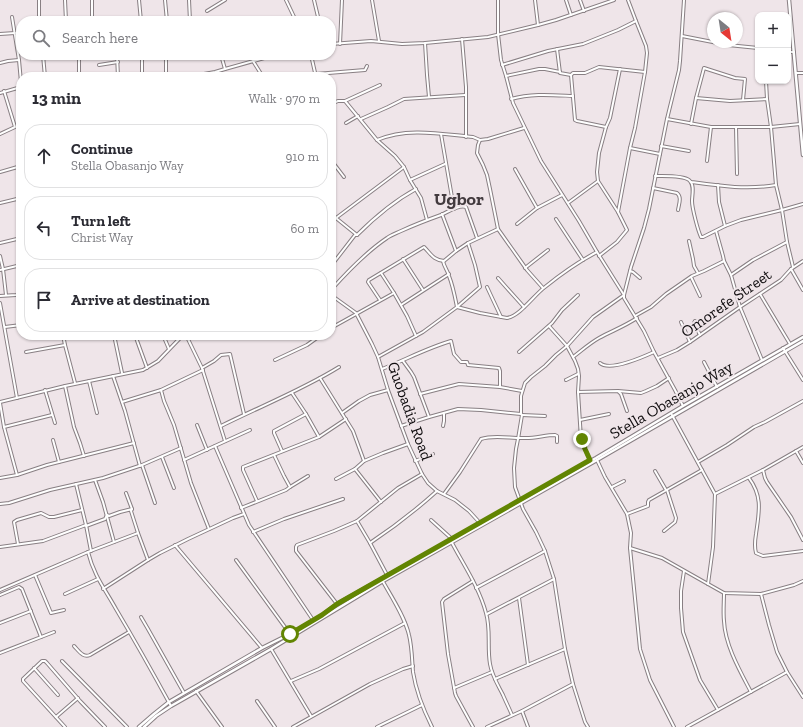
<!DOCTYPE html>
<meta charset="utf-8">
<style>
body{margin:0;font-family:"Zilla Slab",serif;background:#f2f2f3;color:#2b2b33}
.controls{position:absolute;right:12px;top:12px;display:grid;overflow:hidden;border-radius:8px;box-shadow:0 1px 3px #0004}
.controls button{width:36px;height:36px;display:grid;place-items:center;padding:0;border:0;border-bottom:1px solid #e1e1e2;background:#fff;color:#2b2b33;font:20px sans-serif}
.compass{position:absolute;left:707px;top:12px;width:36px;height:36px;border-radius:50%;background:#fff;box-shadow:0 1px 3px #0004;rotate:150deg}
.stop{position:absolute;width:12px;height:12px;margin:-9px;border:3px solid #628502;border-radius:50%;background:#fff}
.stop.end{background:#628502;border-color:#fff;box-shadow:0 1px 4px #0008}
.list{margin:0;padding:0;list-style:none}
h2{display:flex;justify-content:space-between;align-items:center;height:52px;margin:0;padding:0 16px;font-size:17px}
h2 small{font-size:13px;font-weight:400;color:#7c7c81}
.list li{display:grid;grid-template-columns:26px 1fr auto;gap:12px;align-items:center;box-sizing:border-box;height:64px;margin:0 8px 8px;padding:0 8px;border:1px solid #e1e1e2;border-radius:16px}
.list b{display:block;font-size:15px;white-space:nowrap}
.list p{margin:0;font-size:13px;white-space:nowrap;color:#7c7c81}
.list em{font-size:13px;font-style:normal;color:#7c7c81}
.icon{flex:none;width:22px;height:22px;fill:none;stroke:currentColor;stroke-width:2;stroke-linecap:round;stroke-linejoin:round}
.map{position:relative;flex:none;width:803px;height:727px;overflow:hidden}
.search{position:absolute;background:#fff;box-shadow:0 1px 3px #0004;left:16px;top:16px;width:320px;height:44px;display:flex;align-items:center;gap:10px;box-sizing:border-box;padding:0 14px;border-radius:16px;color:#7c7c81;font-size:15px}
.panel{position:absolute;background:#fff;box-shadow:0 1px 3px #0004;left:16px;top:72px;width:320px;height:268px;border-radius:16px}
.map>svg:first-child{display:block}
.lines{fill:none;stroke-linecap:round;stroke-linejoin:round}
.minor-casing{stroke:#887f83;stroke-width:4}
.tertiary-casing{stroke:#887f83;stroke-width:4.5}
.minor{stroke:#fff;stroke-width:2}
.tertiary{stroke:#fff;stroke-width:2.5}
.route{stroke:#628502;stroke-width:5}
.labels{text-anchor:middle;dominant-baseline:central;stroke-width:4;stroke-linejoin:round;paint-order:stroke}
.street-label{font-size:16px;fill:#0f0c0e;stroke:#efe5e9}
.quarter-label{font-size:18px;font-weight:bold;fill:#423a3e;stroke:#efe5e9}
</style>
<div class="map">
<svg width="803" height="727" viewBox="0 0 803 727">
<rect width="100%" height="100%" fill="#efe5e9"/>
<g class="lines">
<defs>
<g id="minor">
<polyline points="65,0 66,21"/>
<polyline points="92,0 92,21"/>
<polyline points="139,0 141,21"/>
<polyline points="165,0 167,21"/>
<polyline points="189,0 190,21"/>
<polyline points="286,0 296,21"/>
<polyline points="314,0 319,21"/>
<polyline points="372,0 379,41"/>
<polyline points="498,0 498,34 501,60 506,76 513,103 541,161 579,221 597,252 624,295 624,298 644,331 654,352 675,390 683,406"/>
<polyline points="535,0 538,25"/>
<polyline points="566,0 571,15"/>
<polyline points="580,0 584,11"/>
<polyline points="207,11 225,0"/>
<polyline points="12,17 19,60 21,82"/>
<polyline points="39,21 39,0"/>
<polyline points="0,34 15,33"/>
<polyline points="682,36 728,45 758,48"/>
<polyline points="462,39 466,87 466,137"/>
<polyline points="425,43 427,75 429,97"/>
<polyline points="331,44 371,41 402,44 425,43 488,37 538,25 556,20 614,0"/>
<polyline points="340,44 342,0"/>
<polyline points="557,49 560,73 571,75"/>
<polyline points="788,52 794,52"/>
<polyline points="43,55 45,77"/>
<polyline points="117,55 118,77"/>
<polyline points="221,55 225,69"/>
<polyline points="311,55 316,77"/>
<polyline points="253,61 263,77"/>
<polyline points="0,63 8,61 19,60"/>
<polyline points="99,65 118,62"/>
<polyline points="502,65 548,51 583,44 618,30 636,21 628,0"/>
<polyline points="796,73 803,73"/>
<polyline points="316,74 365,70 367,66"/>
<polyline points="506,76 539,69 545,69 560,72"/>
<polyline points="79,77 79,55"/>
<polyline points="142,77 142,55"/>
<polyline points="166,77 166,55"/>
<polyline points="187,77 215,72 225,69 275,55"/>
<polyline points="766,81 767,99"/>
<polyline points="0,93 21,87"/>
<polyline points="696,98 730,101 767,99 771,127 776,185 782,210 787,242 793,267"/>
<path d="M 511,99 C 532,93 552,95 573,96"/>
<polyline points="345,101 377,140 395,156 404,167 410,180 421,198 427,220"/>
<polyline points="331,104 338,101 345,101 380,85"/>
<polyline points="361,119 388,107 404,99 465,95"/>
<polyline points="667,119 711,127 771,127 800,124"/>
<polyline points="346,123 358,116"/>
<polyline points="691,124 696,98 704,68 707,69 735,78 745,79 743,100"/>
<polyline points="606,127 577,121 575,120 571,75 573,73 585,73 599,67 645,72"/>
<polyline points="736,127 737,174"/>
<polyline points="0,134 15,127 4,91"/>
<polyline points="441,134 454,209"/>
<path d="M 377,140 C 408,127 441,134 473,137 L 480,140 L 488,139 L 524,128"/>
<polyline points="480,140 478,145 477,153 483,165 487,175 490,189 498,229 527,270 543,288"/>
<polyline points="661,146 689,151"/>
<polyline points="630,148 660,154"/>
<polyline points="331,160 344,177"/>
<polyline points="707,161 711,127"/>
<polyline points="515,169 537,208"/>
<polyline points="0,172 21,166"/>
<path d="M 655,176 C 663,176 683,175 689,180 C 695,185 692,195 692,201 C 692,208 698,231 701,237 L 703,237 L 725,226 L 741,220 L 782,210 L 803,204"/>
<polyline points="410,180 445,164"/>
<polyline points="598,181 618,212"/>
<path d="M 691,182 C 720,186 747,190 776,185"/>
<polyline points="718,185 719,202 725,226"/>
<path d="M 653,188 L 677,193 C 682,197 679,204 678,210"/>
<polyline points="0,203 21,198"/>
<polyline points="568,203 598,181 597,172 599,153 606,127 610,118 620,69"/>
<polyline points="331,214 357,235"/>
<polyline points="442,214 456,251"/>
<polyline points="336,218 404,167"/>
<polyline points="556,219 583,260"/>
<polyline points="517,224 537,208 562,195"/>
<polyline points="716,231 723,256 724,261 731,275 740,307 762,360"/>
<polyline points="689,241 693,259 694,266 698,273"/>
<polyline points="0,243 21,238"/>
<polyline points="0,256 3,269 6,295"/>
<polyline points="599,256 617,242 627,230 618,212 630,148 635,128 645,72 647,53 646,46 636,21"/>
<polyline points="403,259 423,290"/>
<path d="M 331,266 L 355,235 L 357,235 C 375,217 394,201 416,189"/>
<polyline points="525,268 548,250"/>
<polyline points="791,269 803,290"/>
<polyline points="0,270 21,265"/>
<polyline points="630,271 633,272 640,278"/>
<polyline points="381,273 394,293 407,316 416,336"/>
<polyline points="731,275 753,260 787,242"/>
<polyline points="691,277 700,296"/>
<polyline points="498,278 524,307"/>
<polyline points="487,287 501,317"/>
<path d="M 331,290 C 348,271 366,252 387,238 C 391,235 397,233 401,231 C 414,225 427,220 441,215 C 448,212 459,204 466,207 L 477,238"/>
<polyline points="760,294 790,344"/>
<polyline points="331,295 356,313 372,344 378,357 388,390 408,444 422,474 428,483 437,491 455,500 469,511 480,523"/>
<polyline points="0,296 16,295 21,294"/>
<path d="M 380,300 L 368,282 L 369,280 L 424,247 C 431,254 433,260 444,261 L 456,251 L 468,243 L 498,229"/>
<polyline points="0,303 17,398"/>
<polyline points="401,305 449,274"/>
<path d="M 457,307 L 480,313 L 507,318 C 520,316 534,295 545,287 C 561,274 578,262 597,252"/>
<polyline points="457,307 480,287 475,265 468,243"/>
<polyline points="635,316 651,307 666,294 692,276 704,271 724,261"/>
<polyline points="695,321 694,323 700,335"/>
<polyline points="681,322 690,342"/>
<polyline points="549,326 567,346 575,361 578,369 579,376 578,392 581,439 585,449 590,460"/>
<polyline points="5,327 21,325"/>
<polyline points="331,328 394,293"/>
<polyline points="63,335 65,345 75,383"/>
<polyline points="114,335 122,373"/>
<polyline points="135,335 147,368"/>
<polyline points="163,335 169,349"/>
<polyline points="186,335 202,368 225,441"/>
<polyline points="64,338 72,335"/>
<polyline points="783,348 803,380"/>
<polyline points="26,352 65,345"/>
<polyline points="519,352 552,323 562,310 578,295"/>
<path d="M 378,357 L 423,332 L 457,307 C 455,297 453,286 449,276 C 448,271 444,267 443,261"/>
<path d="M 573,357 C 581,351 590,343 599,338 C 612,331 625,326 637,318"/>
<polyline points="658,358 677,350 690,342 740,307 781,280 791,269 803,261"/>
<polyline points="275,360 307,345 321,335"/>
<polyline points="403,361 411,372 414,377 429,417"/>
<polyline points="704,362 717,387"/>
<path d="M 600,363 C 610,372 643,357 654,352"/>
<polyline points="202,368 214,361 221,355 230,354 244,414"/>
<path d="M 382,369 C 405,360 427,348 451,341 L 454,354 L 461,362 L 467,362 L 468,365 L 499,368 L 500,371 L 500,387"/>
<polyline points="113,376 125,411 140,466"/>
<polyline points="320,378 353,431 364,461"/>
<polyline points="566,380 578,374"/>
<polyline points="89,381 97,413"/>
<polyline points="65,386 74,427 80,443 84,456"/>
<polyline points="45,390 55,423"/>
<polyline points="161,390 203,370"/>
<polyline points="578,392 618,391 641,393 646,391 657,386 669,378"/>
<polyline points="619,392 621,394 627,411"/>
<polyline points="292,393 306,414 319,437"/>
<polyline points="420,394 459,384 500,387 522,391"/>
<polyline points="0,402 65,386 143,370 158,361 183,335"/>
<polyline points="122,402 161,390 164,401 174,425 191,483 209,529"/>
<polyline points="0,403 4,427 17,475"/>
<polyline points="342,413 359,401 370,395 388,390"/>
<polyline points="522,415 545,416"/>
<polyline points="672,415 715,494 713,547 708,584"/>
<polyline points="580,420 609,414"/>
<polyline points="197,425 207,450"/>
<path d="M 221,426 C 261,406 302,390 339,367"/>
<polyline points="401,426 429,417 458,409 481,410 521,414"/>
<polyline points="443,426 444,421 444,414"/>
<polyline points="4,427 52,415"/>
<polyline points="53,440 59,462"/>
<polyline points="215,446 249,525 313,620"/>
<polyline points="282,451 274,433 274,431 306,414"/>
<polyline points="796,451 803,463"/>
<polyline points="162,457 174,488"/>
<polyline points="184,460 250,430"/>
<polyline points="597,460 605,477 627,514 631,533 630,548 640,649 650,680 674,727"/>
<polyline points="415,461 433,454"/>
<polyline points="698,462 727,445 754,427 765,422 803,401"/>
<polyline points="142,465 155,503"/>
<polyline points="355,469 381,502"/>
<polyline points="763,470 765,478 767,482 791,517 803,540"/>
<polyline points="655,471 666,490"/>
<polyline points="0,478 17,475 47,465 134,443"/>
<path d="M 749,478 C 763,497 759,512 756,534 C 755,540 754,546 756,553 L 763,556 L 803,551"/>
<polyline points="336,479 355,469 364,461 383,453 408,444"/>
<polyline points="95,480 103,502 114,542"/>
<polyline points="76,484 86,525 91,551"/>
<polyline points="290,487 308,476"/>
<polyline points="612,487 624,481"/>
<polyline points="126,493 132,509"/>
<path d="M 444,494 L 460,472 L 481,439 C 495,434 512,439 526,438 C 536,438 546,435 555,435 L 557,436 L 557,442"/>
<polyline points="715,494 763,470 803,447"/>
<polyline points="257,501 243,470 243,467 319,437 346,419"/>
<polyline points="0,504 9,503 50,490 103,478 142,465 181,448"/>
<polyline points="241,508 286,490 290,487 284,476 274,455"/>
<polyline points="627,514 648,506 648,502 649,500 702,470"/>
<polyline points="431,520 452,539"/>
<polyline points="357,521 398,488 422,474"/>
<polyline points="86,526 105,519 107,515 109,516 120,512 132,509 131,511 138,533 148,560"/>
<polyline points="664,531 675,522 676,518 667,490"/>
<polyline points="253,532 284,519 343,499"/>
<path d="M 451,541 C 463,564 479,587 486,613 C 491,630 487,647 490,664 C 492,676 498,685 503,695 C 506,702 509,708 512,715"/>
<path d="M 370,543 C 394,527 416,510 437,491"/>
<polyline points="18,544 14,522 17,520 41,513 49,517 54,517 82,510"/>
<polyline points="175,545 262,648"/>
<polyline points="0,547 43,541 86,525"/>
<polyline points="630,548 662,558 708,584 724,593 761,594 794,585 803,581"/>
<path d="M 88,552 C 94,576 105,589 116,609 C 135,641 153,673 171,706"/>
<polyline points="236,560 290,634"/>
<polyline points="684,571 681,591 681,608 683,632 700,680 718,710"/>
<polyline points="35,575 51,613 64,610"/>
<path d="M 382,580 C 391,596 405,617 409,635 C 412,647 412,660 413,672 C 416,691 423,709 432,727"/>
<polyline points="473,581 444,599 442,602 448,654 455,693 456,696 473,727"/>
<polyline points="476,588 545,551"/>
<polyline points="103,589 148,560 160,553 188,539 233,518 244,514"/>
<polyline points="0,590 88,552 138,533"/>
<path d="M 724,593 C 724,602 723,612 724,621 C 725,645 740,671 751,692"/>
<polyline points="65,594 98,579"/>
<polyline points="761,594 769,625 777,652 787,672"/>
<polyline points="0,595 19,587 22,589 41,637"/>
<polyline points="519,598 528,665"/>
<polyline points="337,604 296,551 296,547 297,545 334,531 357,521 370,543 387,575"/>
<polyline points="487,614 554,579"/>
<polyline points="141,617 148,629 184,693"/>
<polyline points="0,623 31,611"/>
<path d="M 74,646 C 79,651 83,658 90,655 L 129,632"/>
<polyline points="271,649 311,716"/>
<polyline points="0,653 54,632"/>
<polyline points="62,661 127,727"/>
<polyline points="34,668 58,695"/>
<polyline points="495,679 565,649"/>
<polyline points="291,681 319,669 405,623"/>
<polyline points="454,688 492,672"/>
<polyline points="196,691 222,727"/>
<polyline points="257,701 275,727"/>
<polyline points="522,711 528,727"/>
<polyline points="56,717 78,698"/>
<polyline points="65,727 23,681 23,679 42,661 45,661 47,663 80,701 105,727"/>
<polyline points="293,727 370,684 403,669 413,666"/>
<polyline points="377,727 422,705"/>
<polyline points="487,727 522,711 573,684"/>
<polyline points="588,727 585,722 573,684 565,649 554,579 545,551 536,532 523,509 515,487 514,468 516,449 518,439 522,415 521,414 521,396 525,383 531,377 545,366 556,355 567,346 593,317 624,295 631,267 644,228 649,209 667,119 679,70 680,61 684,0"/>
<polyline points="687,727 787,672 803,697"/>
</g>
<g id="tertiary">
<polyline points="789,0 803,155"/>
<polyline points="139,727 154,714 169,702 262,648 290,634 318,618 337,604 596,458 683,406 803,337"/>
<polyline points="144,727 156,716 171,706 271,649 383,581 597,460 803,341"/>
</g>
</defs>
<use href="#minor" class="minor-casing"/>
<use href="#tertiary" class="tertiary-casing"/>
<use href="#minor" class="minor"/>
<use href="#tertiary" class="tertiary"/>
</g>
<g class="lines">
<polyline class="route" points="290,634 322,615 337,604 590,460 585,449 582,439"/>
</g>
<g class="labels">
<g class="street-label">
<text transform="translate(726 303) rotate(-35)">Omorefe Street</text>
<text transform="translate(671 400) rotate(-30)">Stella Obasanjo Way</text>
<text transform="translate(410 411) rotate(70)">Guobadia Road</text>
</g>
<g class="quarter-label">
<text x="459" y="199">Ugbor</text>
</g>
</g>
</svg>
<div class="controls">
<button>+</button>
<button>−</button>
</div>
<svg class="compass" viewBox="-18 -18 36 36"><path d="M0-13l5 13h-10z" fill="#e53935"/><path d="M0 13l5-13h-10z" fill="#7c7c81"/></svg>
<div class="stop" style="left:290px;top:634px"></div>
<div class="stop end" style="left:582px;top:439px"></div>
<div class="search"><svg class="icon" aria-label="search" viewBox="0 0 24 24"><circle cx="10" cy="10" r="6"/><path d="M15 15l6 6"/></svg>Search here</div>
<section class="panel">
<h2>13 min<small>Walk · 970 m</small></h2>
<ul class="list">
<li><svg class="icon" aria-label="ahead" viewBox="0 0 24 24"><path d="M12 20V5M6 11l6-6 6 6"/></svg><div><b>Continue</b><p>Stella Obasanjo Way</p></div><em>910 m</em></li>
<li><svg class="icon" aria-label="left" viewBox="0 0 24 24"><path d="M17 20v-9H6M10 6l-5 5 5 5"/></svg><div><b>Turn left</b><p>Christ Way</p></div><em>60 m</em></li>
<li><svg class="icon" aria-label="arrive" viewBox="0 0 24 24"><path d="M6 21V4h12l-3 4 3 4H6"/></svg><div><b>Arrive at destination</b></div></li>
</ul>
</section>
</div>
